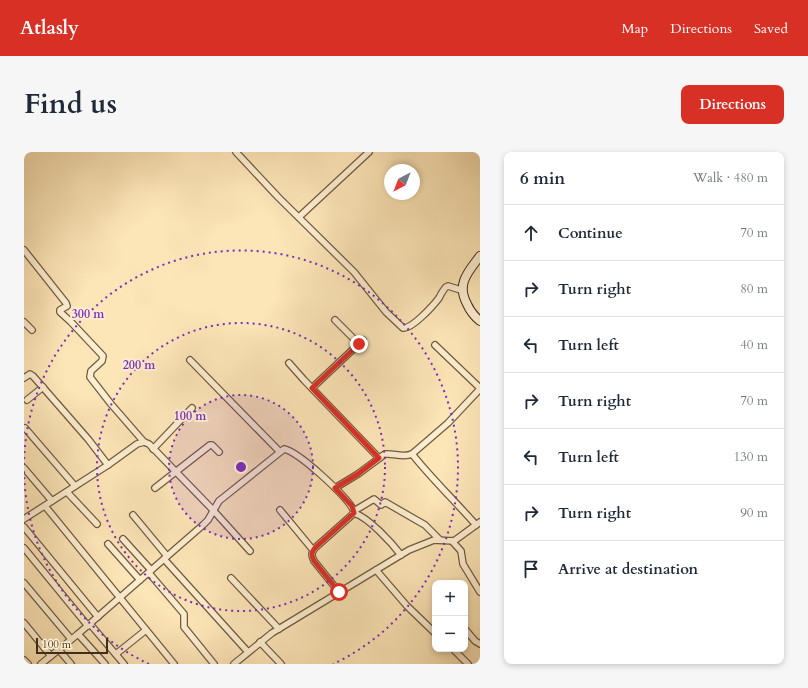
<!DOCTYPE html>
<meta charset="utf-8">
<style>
body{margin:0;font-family:Cardo,serif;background:#f6f6f7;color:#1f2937}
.controls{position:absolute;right:12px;bottom:12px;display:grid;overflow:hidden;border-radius:8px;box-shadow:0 2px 6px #0003}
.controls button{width:36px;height:36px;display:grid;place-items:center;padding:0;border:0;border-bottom:1px solid #e0e1e3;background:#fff;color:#1f2937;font:20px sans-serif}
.compass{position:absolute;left:360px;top:12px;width:36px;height:36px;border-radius:50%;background:#fff;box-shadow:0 2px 6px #0003;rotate:222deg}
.scale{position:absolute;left:12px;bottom:10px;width:72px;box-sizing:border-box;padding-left:4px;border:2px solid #422d18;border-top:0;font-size:11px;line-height:14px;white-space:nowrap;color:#422d18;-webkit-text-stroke:3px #fdeed0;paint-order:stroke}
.stop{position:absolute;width:12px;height:12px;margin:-9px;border:3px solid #d93025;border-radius:50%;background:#fff}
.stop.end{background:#d93025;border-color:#fff;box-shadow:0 1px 4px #0008}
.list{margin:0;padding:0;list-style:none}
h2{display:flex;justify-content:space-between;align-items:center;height:52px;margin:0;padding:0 16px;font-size:17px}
h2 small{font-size:13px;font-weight:400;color:#747a83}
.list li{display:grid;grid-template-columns:26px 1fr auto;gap:12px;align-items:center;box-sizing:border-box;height:56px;padding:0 16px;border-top:1px solid #e0e1e3}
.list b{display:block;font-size:15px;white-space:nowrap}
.list em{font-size:13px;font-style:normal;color:#747a83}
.icon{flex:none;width:22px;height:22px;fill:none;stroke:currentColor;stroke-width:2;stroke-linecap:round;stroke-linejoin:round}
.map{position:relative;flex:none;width:456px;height:512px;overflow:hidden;border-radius:8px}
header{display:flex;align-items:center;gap:24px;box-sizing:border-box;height:56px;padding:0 20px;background:#d93025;color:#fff}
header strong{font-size:19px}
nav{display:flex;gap:22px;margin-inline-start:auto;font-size:14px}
.intro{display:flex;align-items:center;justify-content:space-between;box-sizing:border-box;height:96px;padding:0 24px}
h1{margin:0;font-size:28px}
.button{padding:10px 18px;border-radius:8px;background:#d93025;color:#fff;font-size:14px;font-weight:700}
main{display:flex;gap:24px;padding:0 24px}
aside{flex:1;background:#fff;border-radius:8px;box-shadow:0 2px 6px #0003}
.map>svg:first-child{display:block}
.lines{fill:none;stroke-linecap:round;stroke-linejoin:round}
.street-casing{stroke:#705b40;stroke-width:8}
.secondary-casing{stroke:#422d18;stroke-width:10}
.street{stroke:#fdeed0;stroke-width:5.5}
.secondary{stroke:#fdeed0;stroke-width:8}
.route{stroke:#d93025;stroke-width:5}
.ring{fill:none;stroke:#7b2cbf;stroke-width:2;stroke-dasharray:2 4}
.centre{fill:#7b2cbf;stroke:#fdeed0;stroke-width:2}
.ring-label{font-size:12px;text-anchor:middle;font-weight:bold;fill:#7b2cbf;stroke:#fdeed0;stroke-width:4;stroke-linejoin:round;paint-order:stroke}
</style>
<header>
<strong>Atlasly</strong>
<nav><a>Map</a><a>Directions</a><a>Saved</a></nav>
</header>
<div class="intro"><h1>Find us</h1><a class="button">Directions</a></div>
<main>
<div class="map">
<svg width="456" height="512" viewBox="0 0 456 512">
<rect width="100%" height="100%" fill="#fce5b7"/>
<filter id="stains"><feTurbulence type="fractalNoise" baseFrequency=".005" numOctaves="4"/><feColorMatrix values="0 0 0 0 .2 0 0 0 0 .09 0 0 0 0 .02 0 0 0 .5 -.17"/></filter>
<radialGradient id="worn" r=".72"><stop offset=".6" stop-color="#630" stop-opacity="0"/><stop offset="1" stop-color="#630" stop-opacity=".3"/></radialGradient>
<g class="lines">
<defs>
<g id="street">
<path d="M 212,0 L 254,45 L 330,120 L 362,160 L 379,176 C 388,177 409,154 415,146 C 417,142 419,138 422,135 L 424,134 L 437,138"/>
<polyline points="275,65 345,0"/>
<polyline points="0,98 42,151 43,154 36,158 36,160 47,170 79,204 78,209 67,219 66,225 87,252 120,290"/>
<polyline points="311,168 335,192"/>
<polyline points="0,170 8,178"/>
<polyline points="411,193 456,236"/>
<polyline points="166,208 256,300"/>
<polyline points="265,211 280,228 355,306"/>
<polyline points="0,226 6,222 9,224 64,287 84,313"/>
<polyline points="288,236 339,188"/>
<polyline points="3,248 19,235"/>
<polyline points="1,276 51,334"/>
<polyline points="129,297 168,256"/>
<path d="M 388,302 C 408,327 431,349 452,373"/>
<polyline points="0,316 28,349"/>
<polyline points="131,336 186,293 188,293 195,300"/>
<path d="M 311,336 L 334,322 L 361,302 C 370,301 379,306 388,302 L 424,271 L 456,237"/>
<polyline points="43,340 73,372"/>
<polyline points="21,354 150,512"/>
<polyline points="256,358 289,398"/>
<polyline points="330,359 350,347 357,353 361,350 401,373 416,388"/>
<path d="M 330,361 C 345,366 367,390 377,403"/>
<polyline points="109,363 143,404"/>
<polyline points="0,367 84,313 113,292 120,290 125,292 189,358 226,399"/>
<polyline points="0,375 74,465"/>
<polyline points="99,387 127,418"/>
<polyline points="428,389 437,399 439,412 456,440"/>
<polyline points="84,392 116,428"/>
<polyline points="0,396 64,474"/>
<polyline points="140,407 224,500"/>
<polyline points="352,418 383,454 411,481"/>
<polyline points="125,421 160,462 160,475 190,512"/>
<polyline points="207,426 255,477"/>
<polyline points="0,431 47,487"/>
<polyline points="0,471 27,504"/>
<polyline points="66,472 100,512"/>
<polyline points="441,477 451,489 456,492"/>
<polyline points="54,482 81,512"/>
<polyline points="236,490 257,512"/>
<polyline points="429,497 444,512"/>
<polyline points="35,498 47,512"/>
<polyline points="92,502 122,478"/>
<polyline points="0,508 4,512"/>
<path d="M 17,512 L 54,482 L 179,373 L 184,368 L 195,349 L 260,297 C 275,300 321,343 329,357 L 330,359 L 328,363 L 292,395 C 287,400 287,403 290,409 L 315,440"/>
<polyline points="210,512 248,481 385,398 410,388 430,389 456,370"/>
</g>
<path id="secondary" d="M 456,104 C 444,120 432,132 443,152 C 446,159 450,164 456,169"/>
</defs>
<use href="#street" class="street-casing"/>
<use href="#secondary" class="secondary-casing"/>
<use href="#street" class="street"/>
<use href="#secondary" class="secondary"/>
</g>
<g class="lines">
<path class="route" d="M 315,440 L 290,409 C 287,403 287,400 292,395 L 330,361 L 328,354 L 311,336 L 334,322 L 355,306 L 288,236 L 335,192"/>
</g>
<circle cx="217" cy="315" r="72" fill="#7b2cbf" fill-opacity=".12"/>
<g class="ring">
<circle cx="217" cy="315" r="72"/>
<circle cx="217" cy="315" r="144"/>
<path d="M125 512A217 217 0 0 1 0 317M0 313A217 217 0 1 1 309 512"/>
</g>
<circle cx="217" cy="315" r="6" class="centre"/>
<g class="ring-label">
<text x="64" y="166">300 m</text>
<text x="115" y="217">200 m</text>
<text x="166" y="268">100 m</text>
</g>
<rect width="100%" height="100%" filter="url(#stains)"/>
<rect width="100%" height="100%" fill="url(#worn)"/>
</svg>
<div class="controls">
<button>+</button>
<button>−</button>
</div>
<svg class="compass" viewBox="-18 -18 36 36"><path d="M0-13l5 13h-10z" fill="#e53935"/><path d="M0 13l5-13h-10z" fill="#747a83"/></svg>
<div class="scale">100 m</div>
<div class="stop" style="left:315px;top:440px"></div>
<div class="stop end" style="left:335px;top:192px"></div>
</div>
<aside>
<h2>6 min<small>Walk · 480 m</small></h2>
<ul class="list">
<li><svg class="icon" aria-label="ahead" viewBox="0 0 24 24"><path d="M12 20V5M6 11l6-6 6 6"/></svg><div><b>Continue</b></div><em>70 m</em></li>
<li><svg class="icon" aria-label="right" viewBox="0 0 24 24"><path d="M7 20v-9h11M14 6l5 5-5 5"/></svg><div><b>Turn right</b></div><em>80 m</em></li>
<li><svg class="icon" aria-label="left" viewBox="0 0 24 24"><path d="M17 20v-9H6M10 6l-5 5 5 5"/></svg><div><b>Turn left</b></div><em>40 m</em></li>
<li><svg class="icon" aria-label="right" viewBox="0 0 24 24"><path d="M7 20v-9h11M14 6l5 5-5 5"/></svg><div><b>Turn right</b></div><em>70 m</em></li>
<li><svg class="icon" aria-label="left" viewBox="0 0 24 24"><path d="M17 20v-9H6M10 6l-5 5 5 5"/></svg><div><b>Turn left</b></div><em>130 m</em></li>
<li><svg class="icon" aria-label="right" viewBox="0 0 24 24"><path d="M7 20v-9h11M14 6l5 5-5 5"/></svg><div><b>Turn right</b></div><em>90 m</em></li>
<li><svg class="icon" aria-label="arrive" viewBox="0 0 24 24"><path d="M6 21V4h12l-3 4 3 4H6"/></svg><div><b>Arrive at destination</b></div></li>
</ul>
</aside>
</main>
